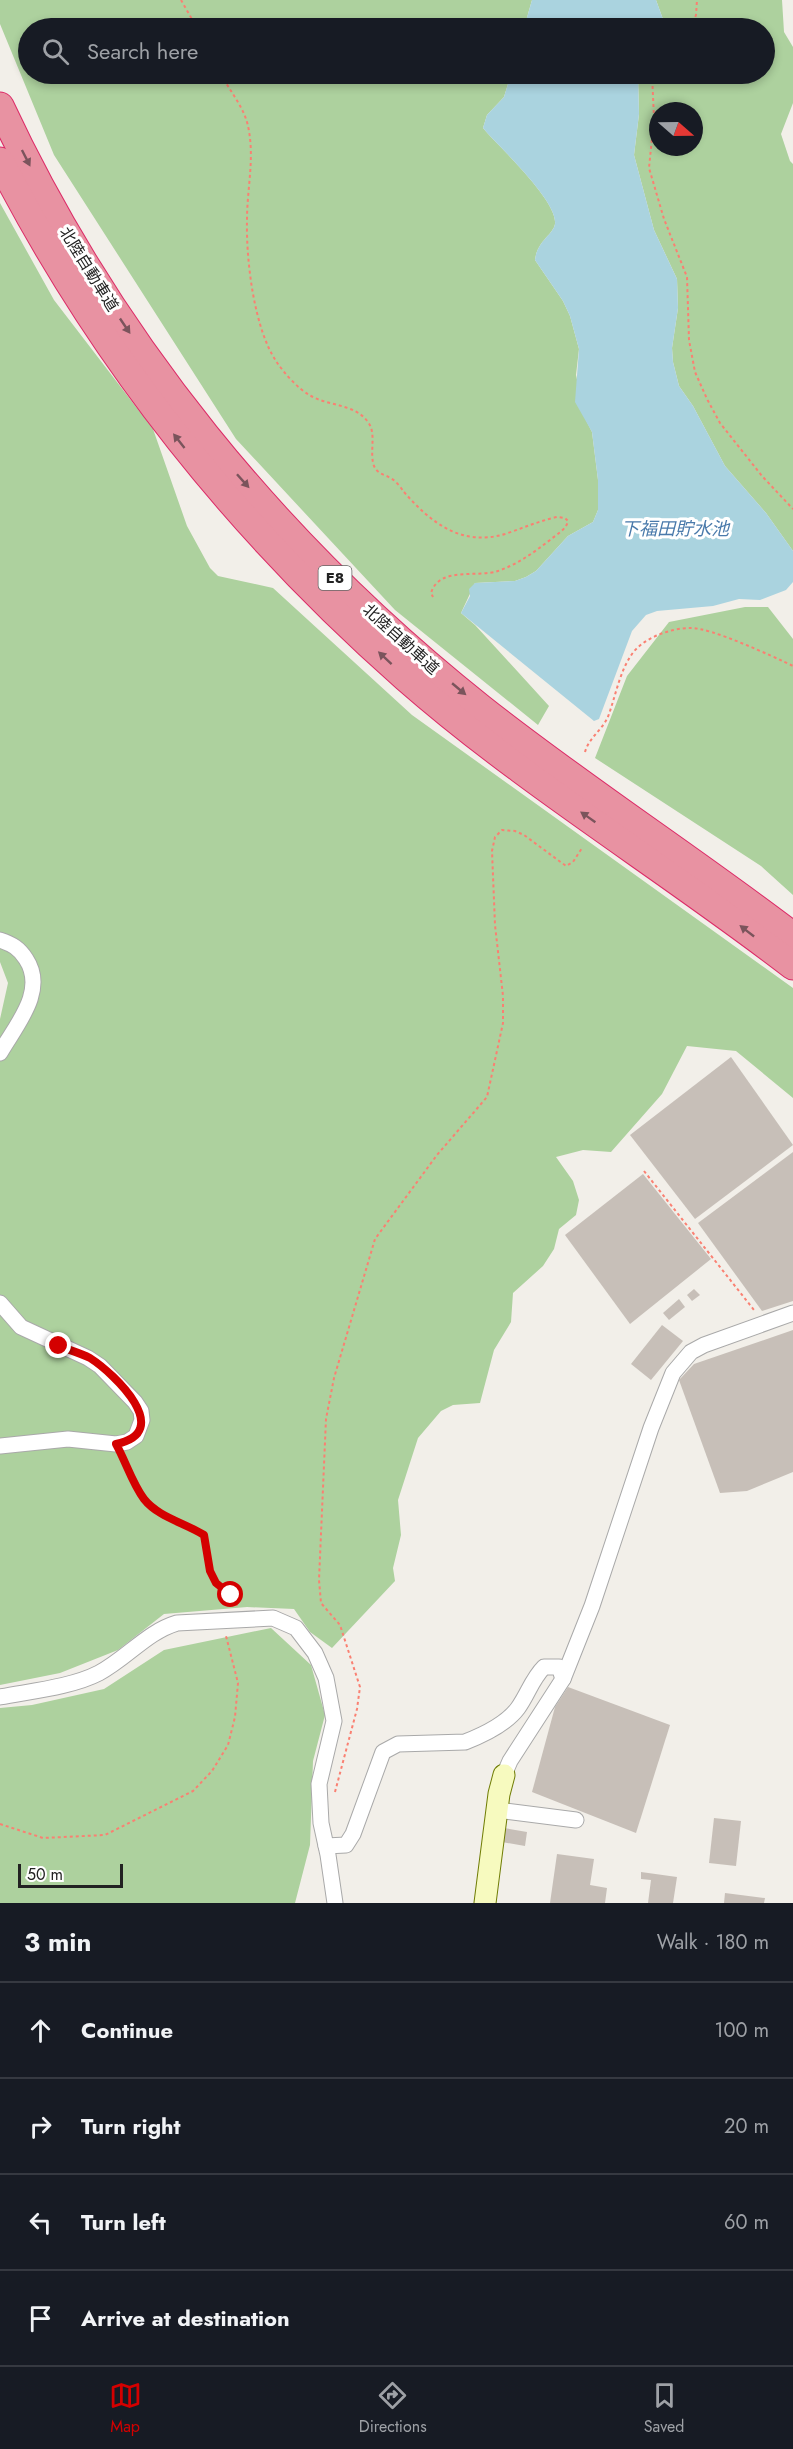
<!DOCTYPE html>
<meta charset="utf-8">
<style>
body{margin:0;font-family:Jost,"Noto Sans JP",sans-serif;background:#242831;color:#f1f3f6}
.compass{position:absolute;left:649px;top:102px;width:54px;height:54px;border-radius:50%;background:#171b24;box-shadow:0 3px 9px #0003;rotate:110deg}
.scale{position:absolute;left:18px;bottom:15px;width:105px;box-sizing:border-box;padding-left:6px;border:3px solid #222;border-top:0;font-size:16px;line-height:21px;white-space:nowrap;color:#222;-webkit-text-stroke:4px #fff;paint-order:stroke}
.stop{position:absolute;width:18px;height:18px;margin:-14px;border:4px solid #d40000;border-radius:50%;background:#fff}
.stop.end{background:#d40000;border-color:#fff;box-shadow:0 2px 6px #0008}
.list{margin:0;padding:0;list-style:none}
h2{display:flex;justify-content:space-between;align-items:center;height:78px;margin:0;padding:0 24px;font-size:26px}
h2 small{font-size:20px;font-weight:400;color:#9ea1a6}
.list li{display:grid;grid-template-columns:39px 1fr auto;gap:18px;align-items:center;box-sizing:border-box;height:96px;padding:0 24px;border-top:2px solid #363941}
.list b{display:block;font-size:22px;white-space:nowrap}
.list em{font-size:20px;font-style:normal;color:#9ea1a6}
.icon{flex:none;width:33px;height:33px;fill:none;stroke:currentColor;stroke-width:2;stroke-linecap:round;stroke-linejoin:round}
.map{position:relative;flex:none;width:793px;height:1903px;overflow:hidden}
.search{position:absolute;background:#171b24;box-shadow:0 3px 9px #0003;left:18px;right:18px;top:18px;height:66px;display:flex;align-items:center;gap:15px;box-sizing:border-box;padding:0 21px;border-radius:33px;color:#9ea1a6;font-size:22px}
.sheet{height:462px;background:#171b24}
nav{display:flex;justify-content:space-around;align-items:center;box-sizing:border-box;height:84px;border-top:2px solid #363941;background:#171b24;font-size:16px;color:#9ea1a6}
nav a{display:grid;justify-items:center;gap:3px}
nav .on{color:#d40000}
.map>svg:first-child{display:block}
.forest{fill:#add19e;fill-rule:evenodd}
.water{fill:#aad3df}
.building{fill:#c7bfb8}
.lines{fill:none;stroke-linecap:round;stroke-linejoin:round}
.street-casing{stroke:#a9a9a9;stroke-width:17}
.secondary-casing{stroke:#707d05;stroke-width:23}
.highway-casing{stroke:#dc2a67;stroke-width:29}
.path{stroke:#fa8072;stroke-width:2;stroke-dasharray:3 3;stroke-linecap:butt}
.street{stroke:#fff;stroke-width:15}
.secondary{stroke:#f7fabf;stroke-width:21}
.highway{stroke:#e892a2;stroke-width:27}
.oneway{fill:#7b545c}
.route{stroke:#d40000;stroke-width:8}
.labels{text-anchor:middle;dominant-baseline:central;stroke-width:6;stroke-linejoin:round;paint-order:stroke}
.shield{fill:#fff;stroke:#646464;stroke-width:1.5}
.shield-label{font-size:15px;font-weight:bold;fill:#222}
.street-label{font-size:16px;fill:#222;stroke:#fff}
.water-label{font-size:18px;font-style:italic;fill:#4a7aab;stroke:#fff}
</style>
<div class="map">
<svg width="793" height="1903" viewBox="0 0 793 1903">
<rect width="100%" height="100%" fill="#f2efe9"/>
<g class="forest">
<path d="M 0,0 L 532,0 L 524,28 L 28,28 L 28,74 L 511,74 L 504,97 L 487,115 L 483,128 C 498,146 558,201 555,224 C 553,235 537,241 535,260 L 563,301 L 570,316 L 579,349 L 576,375 L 586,420 L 592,432 L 598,480 L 598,510 L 593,522 L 568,536 L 536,571 L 526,577 L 515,581 L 475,583 L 461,613 L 475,625 L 549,706 L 538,725 L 395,610 L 236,439 L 54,155 L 0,24 Z"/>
<path d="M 656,0 L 782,0 L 784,32 L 793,47 L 793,103 L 781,134 L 790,161 L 793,164 L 793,551 L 766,513 L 725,466 L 693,406 L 679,386 L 673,362 L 672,348 L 678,308 L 677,279 L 654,230 L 634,155 L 639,114 L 638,74 L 764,74 L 764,28 L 661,28 L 664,22 ZM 658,111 L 694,111 L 694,147 L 658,147 Z"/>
<polygon points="0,203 54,300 153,429 187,526 210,568 218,576 273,588 412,715 793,988 793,1098 736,1051 687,1046 662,1094 611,1152 583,1150 556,1157 573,1181 579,1200 576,1215 559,1229 554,1249 543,1266 513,1293 511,1322 494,1350 480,1403 453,1405 441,1411 418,1438 398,1500 401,1535 393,1568 395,1581 332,1648 310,1632 294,1609 247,1607 164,1614 118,1650 60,1673 0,1685 0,1019 8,983 0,962"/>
<polygon points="745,607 768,607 793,639 793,895 761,866 595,758 627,676 669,622"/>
<polygon points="271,1628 311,1665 325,1715 313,1761 310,1845 295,1903 0,1903 0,1708 32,1705 104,1689 164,1650"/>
</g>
<g class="water">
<polygon points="532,0 656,0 664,22 661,28 524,28"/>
<path d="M 511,74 L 638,74 L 639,114 L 634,155 L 654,230 L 677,279 L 678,308 L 672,348 L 673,362 L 679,386 L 693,406 L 725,466 L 766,513 L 793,551 L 793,582 L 786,590 L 760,600 L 739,599 L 713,606 L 657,611 L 646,615 L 632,631 L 599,719 L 594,721 L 461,613 L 470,596 L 469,589 L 475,583 L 515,581 L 526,577 L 536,571 L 568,536 L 593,522 L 598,510 L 598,480 L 592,432 L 575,402 L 579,349 L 570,316 L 563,301 L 535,260 C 537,241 553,235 555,224 C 558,201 498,146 483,128 L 487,115 L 504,97 Z"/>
</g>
<g class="building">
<polygon points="731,1057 793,1145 695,1219 630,1135"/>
<polygon points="793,1152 793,1301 762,1311 698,1223"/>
<polygon points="643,1174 711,1259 630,1324 565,1235"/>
<polygon points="694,1289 700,1295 692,1301 687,1295"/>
<polygon points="679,1299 685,1307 669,1320 663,1313"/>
<polygon points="662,1325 683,1341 651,1380 631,1364"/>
<polygon points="793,1330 793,1472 747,1491 720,1493 679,1380 694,1364"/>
<polygon points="568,1687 670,1725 636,1833 532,1792 555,1707"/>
<polygon points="714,1818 741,1821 736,1866 709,1863"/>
<polygon points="504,1828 527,1832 525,1846 502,1842"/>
<polygon points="557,1854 594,1859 590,1885 607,1888 605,1903 550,1903"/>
<polygon points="641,1872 677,1877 673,1903 648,1903 651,1880 641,1879"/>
<polygon points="725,1893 765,1898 764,1903 724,1903"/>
</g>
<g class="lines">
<defs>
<g id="street">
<path d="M 0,940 C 12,944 19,948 26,959 C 47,991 16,1025 0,1053"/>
<polyline points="0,1303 21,1327 88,1358 100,1366 135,1402 141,1411 142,1420 136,1436 127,1442 116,1444 68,1439 0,1446"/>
<path d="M 0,1697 C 31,1691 72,1687 99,1673 C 127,1658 147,1632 177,1623 L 273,1618 L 296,1628 L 315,1653 L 326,1678 L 334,1721 L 319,1784 L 321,1823 L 328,1855 L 335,1903"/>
<polyline points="504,1775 510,1761 563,1679 592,1606 651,1428 673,1373 691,1352 704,1345 793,1313"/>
<polyline points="497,1810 576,1820"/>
<path d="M 326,1846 L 346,1845 L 353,1834 L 383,1752 L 398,1744 L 465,1742 C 483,1735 507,1723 518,1708 C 528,1694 532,1679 544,1667 L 559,1667 L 563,1679"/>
</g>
<polyline id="secondary" points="485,1903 499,1794 504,1775"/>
<g id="highway">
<path d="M 0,106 C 110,342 278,547 481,708 C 582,788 691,858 793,936"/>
<path d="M 0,161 C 102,360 238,530 406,678 C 527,784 666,868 793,966"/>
</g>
</defs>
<use href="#street" class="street-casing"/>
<use href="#secondary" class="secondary-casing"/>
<use href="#highway" class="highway-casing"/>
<g class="path">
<polyline points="181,0 197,28"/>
<polyline points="691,28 696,15 697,0"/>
<path d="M 221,74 C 229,90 244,107 248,126 C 255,158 247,188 247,220 C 246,260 254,328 276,361 C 284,373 298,389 311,396 C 329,406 355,404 368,422 C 377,434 369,452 374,466 C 378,475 385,474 392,479 C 396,481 401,488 404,492 C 431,523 462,547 505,534 C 523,528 539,521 557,517 L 565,518 L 568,521 C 566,530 557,534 550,540 C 533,553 518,564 498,571 C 478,578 439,566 431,593 L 433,597"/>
<polyline points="652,74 654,118 649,168 664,219 687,277 689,340 695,372 707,399 720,423 762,476 793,509"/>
<path d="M 585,752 C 589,737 604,729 609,714 C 616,694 620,671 632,654 C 643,638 671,628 690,628 C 710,627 772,656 793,666"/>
<polyline points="644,1171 754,1310"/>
<path d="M 123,1457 L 145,1501 L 159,1511 L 204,1535 C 207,1551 206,1567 215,1581 C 222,1591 233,1594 237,1606"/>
<polyline points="335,1792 357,1709 360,1687 340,1625 321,1603 319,1580 326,1419 334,1378 375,1239 437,1155 487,1097 503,1023 503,996 495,925 492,851 495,837 502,830 515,831 524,835 566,866 573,862 582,848"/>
<polyline points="0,1824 43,1838 105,1835 193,1791 212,1771 228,1745 235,1717 238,1683 226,1636"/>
</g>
<use href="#street" class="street"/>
<use href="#secondary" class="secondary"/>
<use href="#highway" class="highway"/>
</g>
<defs><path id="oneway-solid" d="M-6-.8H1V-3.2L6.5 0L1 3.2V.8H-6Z" transform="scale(1.5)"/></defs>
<g class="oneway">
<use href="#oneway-solid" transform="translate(26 158) rotate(63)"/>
<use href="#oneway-solid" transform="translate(125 326) rotate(56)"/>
<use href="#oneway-solid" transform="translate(179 441) rotate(-128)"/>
<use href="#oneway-solid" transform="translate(243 481) rotate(48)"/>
<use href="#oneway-solid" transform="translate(385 658) rotate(-137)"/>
<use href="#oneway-solid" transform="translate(459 689) rotate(40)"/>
<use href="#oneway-solid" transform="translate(588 817) rotate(-145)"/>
<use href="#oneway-solid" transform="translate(747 931) rotate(-142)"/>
</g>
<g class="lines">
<path class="route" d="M 59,1346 C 69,1350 80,1353 90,1358 C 115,1374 175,1432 116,1444 C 126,1462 132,1483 144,1499 C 158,1517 185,1523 204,1535 L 210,1571 L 216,1583 L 231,1595"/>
</g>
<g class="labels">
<rect class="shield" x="318.5" y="566" width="33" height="24" rx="4.5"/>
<g class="shield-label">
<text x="335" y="578">E8</text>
</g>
<g class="street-label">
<text transform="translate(89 269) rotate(58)">北陸自動車道</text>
<text transform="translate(401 639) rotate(42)">北陸自動車道</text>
</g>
<g class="water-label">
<text x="675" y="529">下福田貯水池</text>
</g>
</g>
</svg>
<svg class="compass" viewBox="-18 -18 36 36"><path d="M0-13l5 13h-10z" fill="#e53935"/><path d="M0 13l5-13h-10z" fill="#9ea1a6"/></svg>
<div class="scale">50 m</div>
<div class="stop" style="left:231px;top:1595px"></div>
<div class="stop end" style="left:59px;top:1346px"></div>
<div class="search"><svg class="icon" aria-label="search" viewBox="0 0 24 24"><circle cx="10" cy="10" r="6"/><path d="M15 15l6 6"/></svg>Search here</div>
</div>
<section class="sheet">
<h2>3 min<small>Walk · 180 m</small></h2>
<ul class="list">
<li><svg class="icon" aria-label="ahead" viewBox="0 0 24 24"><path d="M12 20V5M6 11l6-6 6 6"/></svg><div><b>Continue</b></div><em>100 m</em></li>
<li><svg class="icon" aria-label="right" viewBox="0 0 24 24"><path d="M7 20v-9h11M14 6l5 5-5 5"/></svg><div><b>Turn right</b></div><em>20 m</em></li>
<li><svg class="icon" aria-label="left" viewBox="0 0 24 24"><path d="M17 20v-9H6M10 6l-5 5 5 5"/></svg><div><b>Turn left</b></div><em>60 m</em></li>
<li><svg class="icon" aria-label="arrive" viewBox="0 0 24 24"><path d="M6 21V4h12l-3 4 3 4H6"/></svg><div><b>Arrive at destination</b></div></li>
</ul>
</section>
<nav>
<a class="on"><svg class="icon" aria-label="map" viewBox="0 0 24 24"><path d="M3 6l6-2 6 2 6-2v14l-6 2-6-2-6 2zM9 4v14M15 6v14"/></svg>Map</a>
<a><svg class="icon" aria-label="directions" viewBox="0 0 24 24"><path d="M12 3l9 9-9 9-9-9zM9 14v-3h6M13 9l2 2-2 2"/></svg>Directions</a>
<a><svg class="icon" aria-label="saved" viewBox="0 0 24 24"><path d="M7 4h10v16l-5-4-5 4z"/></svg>Saved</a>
</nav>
